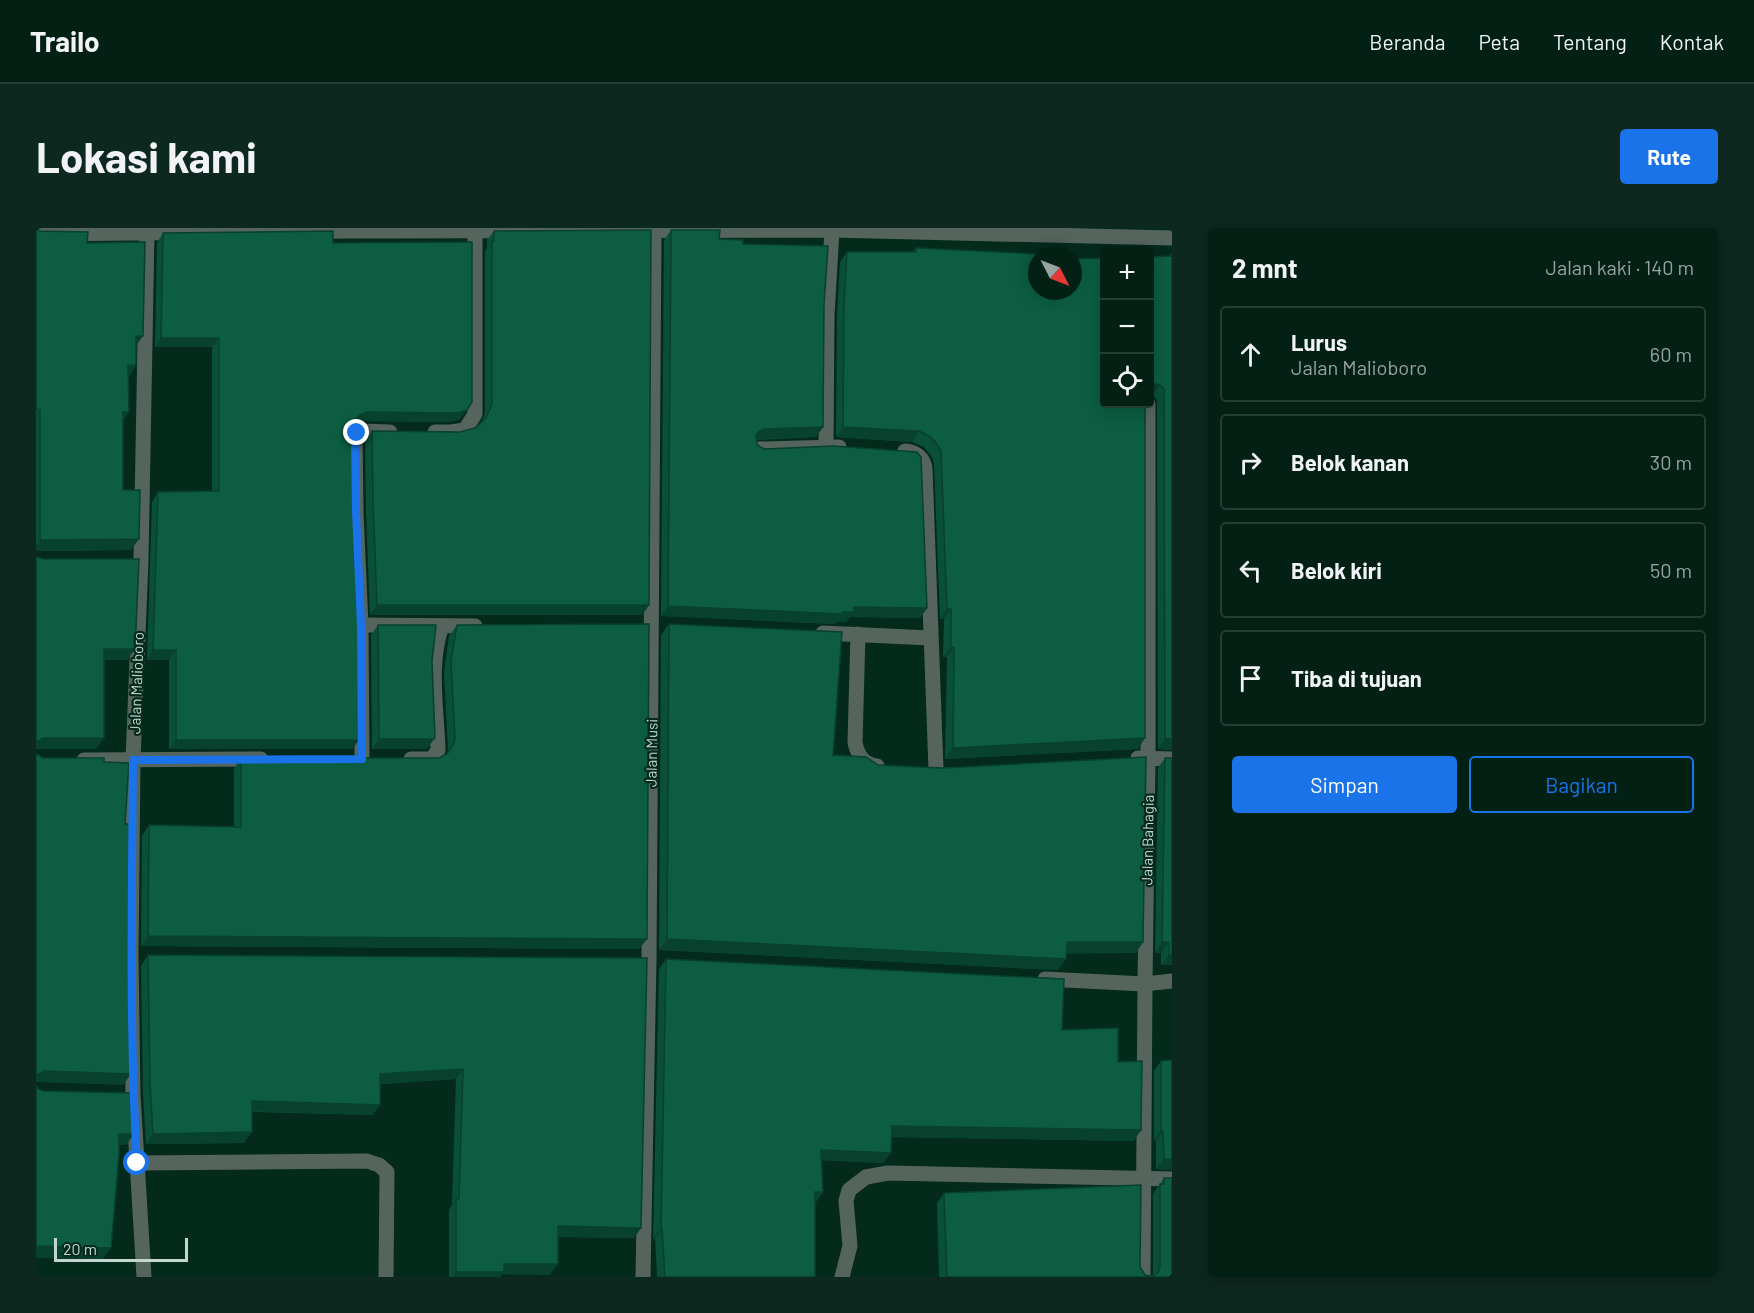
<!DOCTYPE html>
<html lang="id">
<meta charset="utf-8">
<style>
body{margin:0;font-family:Barlow,sans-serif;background:#0d281e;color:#f1f3f6}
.controls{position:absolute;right:18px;top:18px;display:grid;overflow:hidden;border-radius:6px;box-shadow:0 3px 15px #0003}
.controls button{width:54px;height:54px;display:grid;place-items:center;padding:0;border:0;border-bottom:2px solid #243e34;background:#032015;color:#f1f3f6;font:30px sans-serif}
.compass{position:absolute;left:992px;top:18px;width:54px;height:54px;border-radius:50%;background:#032015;box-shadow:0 3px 15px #0003;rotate:132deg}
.scale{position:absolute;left:18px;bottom:15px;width:134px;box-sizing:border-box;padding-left:6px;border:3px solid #c3d6cd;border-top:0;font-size:16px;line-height:21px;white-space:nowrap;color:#c3d6cd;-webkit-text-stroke:4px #042a1c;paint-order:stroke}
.stop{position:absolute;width:18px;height:18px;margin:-14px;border:4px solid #1a73e8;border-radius:50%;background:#fff}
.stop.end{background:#1a73e8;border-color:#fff;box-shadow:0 2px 6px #0008}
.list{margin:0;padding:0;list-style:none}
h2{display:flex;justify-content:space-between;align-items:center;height:78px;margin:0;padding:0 24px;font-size:26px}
h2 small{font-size:20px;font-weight:400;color:#97a3a0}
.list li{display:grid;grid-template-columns:39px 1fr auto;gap:18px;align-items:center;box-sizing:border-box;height:96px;margin:0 12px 12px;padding:0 12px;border:2px solid #243e34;border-radius:6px}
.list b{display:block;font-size:22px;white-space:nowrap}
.list p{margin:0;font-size:20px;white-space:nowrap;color:#97a3a0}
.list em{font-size:20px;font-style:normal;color:#97a3a0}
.actions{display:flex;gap:12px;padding:18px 24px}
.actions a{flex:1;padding:14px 0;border:2px solid #1a73e8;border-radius:6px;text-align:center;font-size:21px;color:#1a73e8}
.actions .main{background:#1a73e8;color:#fff}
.icon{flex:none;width:33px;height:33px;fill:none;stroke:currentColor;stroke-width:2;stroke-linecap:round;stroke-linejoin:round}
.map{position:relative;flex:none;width:1136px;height:1049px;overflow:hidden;border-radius:6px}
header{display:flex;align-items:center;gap:36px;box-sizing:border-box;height:84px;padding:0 30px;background:#032015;border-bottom:2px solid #243e34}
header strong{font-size:28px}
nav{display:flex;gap:33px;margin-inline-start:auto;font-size:21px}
.intro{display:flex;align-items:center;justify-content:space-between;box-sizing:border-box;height:144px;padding:0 36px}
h1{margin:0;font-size:42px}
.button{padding:15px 27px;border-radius:6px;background:#1a73e8;color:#fff;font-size:21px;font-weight:700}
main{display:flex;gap:36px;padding:0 36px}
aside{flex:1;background:#032015;border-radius:6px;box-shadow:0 3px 15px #0003}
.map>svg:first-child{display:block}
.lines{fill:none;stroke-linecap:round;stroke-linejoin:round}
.minor{stroke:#55655d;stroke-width:15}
.wall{fill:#0a5039}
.shaded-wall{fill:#08412e}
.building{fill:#0c5d42;stroke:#08412e;stroke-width:1.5}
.route{stroke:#1a73e8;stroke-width:8}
.labels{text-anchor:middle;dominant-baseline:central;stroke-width:4.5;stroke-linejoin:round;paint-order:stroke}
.street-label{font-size:15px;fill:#c3d6cd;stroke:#042a1c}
</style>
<header>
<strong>Trailo</strong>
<nav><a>Beranda</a><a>Peta</a><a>Tentang</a><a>Kontak</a></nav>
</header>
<div class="intro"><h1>Lokasi kami</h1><a class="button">Rute</a></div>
<main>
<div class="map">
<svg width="1136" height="1049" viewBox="0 0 1136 1049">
<rect width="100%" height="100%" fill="#042a1c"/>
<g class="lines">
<g class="minor">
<polyline points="0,6 310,3 796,2 1136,10"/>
<polyline points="399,204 415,204 429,202 439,186 439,3"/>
<polyline points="790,218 791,87 796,2"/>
<polyline points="722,221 803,219"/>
<path d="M 869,223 C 880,224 888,230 889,241 L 900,541"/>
<polyline points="325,397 439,398"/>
<polyline points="787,405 894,410"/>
<path d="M 822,406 L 819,514 C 821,526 828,537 841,538"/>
<polyline points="1102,530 1136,531"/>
<polyline points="326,531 325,397 320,284 319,208 324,203 354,204"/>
<path d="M 375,531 L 396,531 L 402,522 C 401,482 392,436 406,398"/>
<polyline points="48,532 225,531"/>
<polyline points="1009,751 1109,756 1136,753"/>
<polyline points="101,935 331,933 343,937 351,944 350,1049"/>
<polyline points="108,1049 97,867 95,728 97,532 105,332 111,4"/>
<polyline points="607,1049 613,731 618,2"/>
<polyline points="806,1049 814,1018 810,973 813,962 830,949 852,945 1136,951"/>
<polyline points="1107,1049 1109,756 1112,530 1112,176"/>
</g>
</g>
<g class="wall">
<polygon points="0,0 4,3 51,15 100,117 100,137 93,148 93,184 87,192 87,262 95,322 0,323"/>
<polygon points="635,2 707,16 788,77 787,199 780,209 720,212 721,216 891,380 884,390 814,389 810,394 801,394 799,396 625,388 628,12"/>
<polygon points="458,3 613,377 606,387 334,387 330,284 329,213 336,203 424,204 439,200 445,194 449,186 449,23 451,19 451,12"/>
<polygon points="127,5 297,15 424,191 414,194 324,193 317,197 317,275 323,512 316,521 133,521 133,432 111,432 116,274 122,264 176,263 176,119 119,119 121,15"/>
<polygon points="880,20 1000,32 1102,521 909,531 911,429 907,429 908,391 904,391 898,235 896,229 888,219 876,214 800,209 801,87 804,34 811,24 877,24"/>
<polygon points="1136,25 1136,522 1122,521 1121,172 1116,167 1134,28"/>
<polygon points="633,396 797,527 1107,714 1100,725 1030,725 1030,731 1022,742 623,722 625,407"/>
<polygon points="342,397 396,433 391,521 336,521 335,407"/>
<polygon points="421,397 611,711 603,721 105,718 106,608 113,597 198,599 198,541 205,530 403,530 410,527 412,522 408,444 413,408"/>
<polygon points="1129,530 1136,530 1136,737 1125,737 1125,725 1119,725 1122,540"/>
<polygon points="112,727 611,730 598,1010 522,1009 514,1047 466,1046 464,1049 413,1049 413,982 416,977 420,851 344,856 344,877 336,887 216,884 208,915 110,916 107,867 105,738"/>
<polygon points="630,731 1026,802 1082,834 1098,913 856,909 855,925 847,935 785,932 787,964 780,974 779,974 779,1049 621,1049 619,1011 617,1011 623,741"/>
<polygon points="1136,832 1136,942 1120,941 1120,913 1118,913 1118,843 1125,833"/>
<polygon points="1128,950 1136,1049 903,1049 901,975 908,965 1104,1039 1109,1047 1114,1048 1117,1048 1117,966"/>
</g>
<g class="shaded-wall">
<polygon points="100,108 107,108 99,119"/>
<polygon points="125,110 183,110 176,119 119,119"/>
<polygon points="92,137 100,137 92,148"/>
<polygon points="1119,156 1124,157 1116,167 1113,167 1113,159"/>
<polygon points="431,182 424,191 414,194 324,193 317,196 310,205 324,187 330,184"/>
<polygon points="87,184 93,184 85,195"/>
<polygon points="787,199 780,209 721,211 716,213 723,203 728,201"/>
<polygon points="807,199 883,203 876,214 800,209"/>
<polygon points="103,311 95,322 0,323 0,318 4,312"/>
<polygon points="341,377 613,377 606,387 334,387"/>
<polygon points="632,378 806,384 818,379 891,380 884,390 814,389 810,394 801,394 799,396 625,388"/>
<polygon points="911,381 915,381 908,391 904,391"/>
<polygon points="915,419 918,419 911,429 907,429"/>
<polygon points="68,421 99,421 91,432 60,432"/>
<polygon points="117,422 140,422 133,432 111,432"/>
<polygon points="7,510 68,510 60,521 0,521 0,514"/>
<polygon points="1109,510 1102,521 909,531 917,520"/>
<polygon points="1129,510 1136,511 1136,522 1122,521"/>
<polygon points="343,511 398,511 391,521 336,521"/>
<polygon points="140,512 323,512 316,521 133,521"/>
<polygon points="112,708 611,711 603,721 105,718"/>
<polygon points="631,711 1030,731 1022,742 623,722"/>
<polygon points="1031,714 1107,714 1100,725 1023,726"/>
<polygon points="1126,714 1133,714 1125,725 1119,725"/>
<polygon points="1133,727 1136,727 1136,737 1125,737"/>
<polygon points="427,841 420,851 337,857 344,846"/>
<polygon points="8,843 95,846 87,857 0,854 0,847"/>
<polygon points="216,873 344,877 336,887 208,883"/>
<polygon points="856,898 1105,902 1098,913 849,909"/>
<polygon points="1125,903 1127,903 1120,913 1118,913"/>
<polygon points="216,904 208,915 110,916 117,906"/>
<polygon points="83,906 98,906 90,917 76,917"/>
<polygon points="785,922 855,925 847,935 778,932"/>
<polygon points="1128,931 1136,931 1136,942 1120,941"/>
<polygon points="779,964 787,964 780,974 771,975"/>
<polygon points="522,998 605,1000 598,1010 515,1009"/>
<polygon points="625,1000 626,1000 619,1011 617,1011"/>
<polygon points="0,1018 75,1020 67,1031 0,1030"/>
<polygon points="468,1036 522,1036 514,1047 466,1046 464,1049 417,1049 420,1044"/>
</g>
<g class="building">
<polygon points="0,0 4,3 52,4 51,15 109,14 107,108 100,108 100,137 92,137 93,184 87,184 87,262 104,262 103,311 4,312 4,182 0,181"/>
<polygon points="615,2 613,377 341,377 337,274 336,203 424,204 439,200 450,190 456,176 456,13 458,13 458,3"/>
<polygon points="635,2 684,2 683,11 707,12 707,16 792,18 788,77 787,199 728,201 723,203 720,207 721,216 724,219 729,221 797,218 881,224 885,229 891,380 818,379 817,384 806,384 806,386 632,378"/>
<polygon points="297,3 297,15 436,14 436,174 431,182 421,185 330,184 324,187 316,195 317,275 322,388 323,512 140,512 140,422 117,422 122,264 183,263 183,110 125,110 127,5"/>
<polygon points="880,20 1000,26 1000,32 1001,32 1001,63 1037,63 1037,31 1068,30 1068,176 1109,176 1109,510 917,520 918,419 915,419 915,381 911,381 905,224 903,219 895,209 883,203 807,199 808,77 811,24 880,24"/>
<polygon points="1136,28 1136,511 1129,510 1128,161 1124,157 1119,156 1113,159 1113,29"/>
<polygon points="0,329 8,331 103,331 99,421 68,421 68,510 7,510 0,514"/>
<polygon points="613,396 611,711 112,708 113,597 205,599 205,530 403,530 411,526 417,517 419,511 415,433 421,397"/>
<polygon points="633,396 806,404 797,527 830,529 842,537 907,540 1110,529 1107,714 1031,714 1030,731 631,711"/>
<polygon points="342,397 400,397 396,433 399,509 398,511 343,511"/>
<polygon points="0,526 7,530 68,530 68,534 93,535 89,596 94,596 93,717 95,846 8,843 0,847"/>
<polygon points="1129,530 1136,530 1136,727 1133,727 1133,714 1126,714"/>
<polygon points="112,727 611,730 605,1000 522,998 522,1036 468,1036 468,1044 420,1044 420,971 423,971 427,841 344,846 344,877 216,873 216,904 117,906 114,856"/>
<polygon points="630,731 1028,751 1026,802 1082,800 1082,834 1106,833 1105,902 856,898 855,925 785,922 787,964 779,964 779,1049 629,1049 626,1000 625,1000"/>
<polygon points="1136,832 1136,931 1128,931 1127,903 1125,903 1125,833"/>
<polygon points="0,857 2,861 7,863 96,865 98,906 83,906 83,927 75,1020 0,1018"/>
<polygon points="1128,950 1136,950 1136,1049 911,1049 908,965 1105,957 1104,1039 1109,1047 1114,1048 1118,1047 1122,1044 1124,1039 1124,956 1128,956"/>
</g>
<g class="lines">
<path class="route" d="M 101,935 C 93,801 96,666 97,532 L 326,531 L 325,397 L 320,284 L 319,208 L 321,205"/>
</g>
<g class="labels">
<g class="street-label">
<text transform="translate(100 455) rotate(-88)">Jalan Malioboro</text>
<text transform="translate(615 525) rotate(-89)">Jalan Musi</text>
<text transform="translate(1111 612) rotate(-89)">Jalan Bahagia</text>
</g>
</g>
</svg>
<div class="controls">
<button>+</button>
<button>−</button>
<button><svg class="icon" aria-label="locate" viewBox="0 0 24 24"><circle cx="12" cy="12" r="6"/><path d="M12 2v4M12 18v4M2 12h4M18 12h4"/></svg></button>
</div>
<svg class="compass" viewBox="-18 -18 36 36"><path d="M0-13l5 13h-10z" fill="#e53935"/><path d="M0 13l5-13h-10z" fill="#97a3a0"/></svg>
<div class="scale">20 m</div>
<div class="stop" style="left:101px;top:935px"></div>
<div class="stop end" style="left:321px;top:205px"></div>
</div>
<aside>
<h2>2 mnt<small>Jalan kaki · 140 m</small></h2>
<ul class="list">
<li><svg class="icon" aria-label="ahead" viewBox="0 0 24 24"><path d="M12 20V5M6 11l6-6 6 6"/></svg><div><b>Lurus</b><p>Jalan Malioboro</p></div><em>60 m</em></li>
<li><svg class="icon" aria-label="right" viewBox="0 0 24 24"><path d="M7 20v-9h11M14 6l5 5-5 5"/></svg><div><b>Belok kanan</b></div><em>30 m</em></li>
<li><svg class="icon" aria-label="left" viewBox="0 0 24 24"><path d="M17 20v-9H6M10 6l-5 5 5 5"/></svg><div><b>Belok kiri</b></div><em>50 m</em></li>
<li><svg class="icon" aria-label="arrive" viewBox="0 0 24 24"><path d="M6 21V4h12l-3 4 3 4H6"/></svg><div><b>Tiba di tujuan</b></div></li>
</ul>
<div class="actions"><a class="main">Simpan</a><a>Bagikan</a></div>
</aside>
</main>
